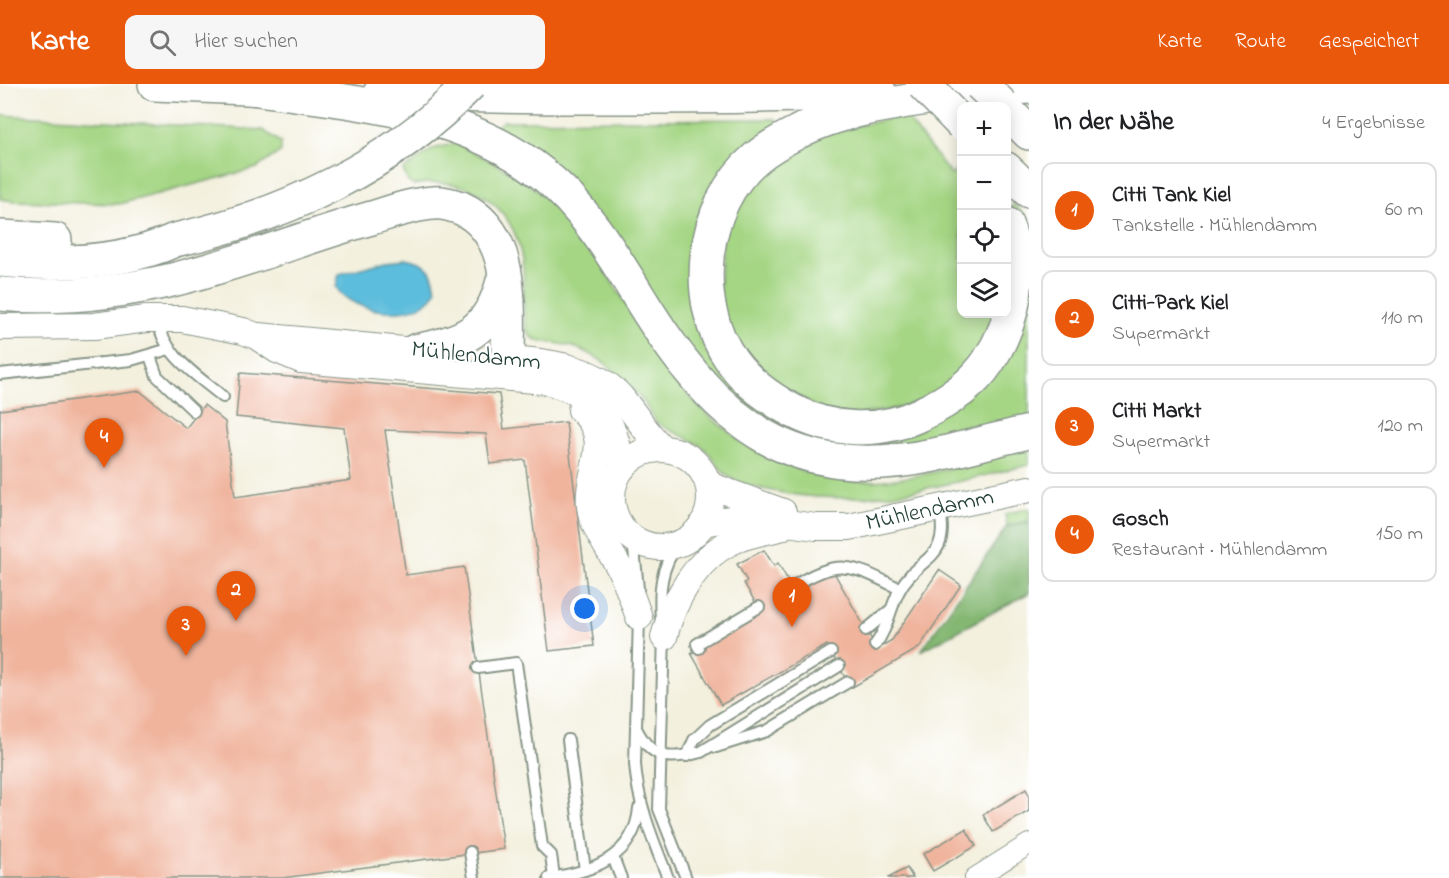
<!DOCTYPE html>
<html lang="de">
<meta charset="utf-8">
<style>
body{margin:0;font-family:"Indie Flower",sans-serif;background:#f6f6f6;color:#202124}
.controls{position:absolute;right:18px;top:18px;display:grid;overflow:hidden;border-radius:12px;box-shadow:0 3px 15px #0003}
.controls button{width:54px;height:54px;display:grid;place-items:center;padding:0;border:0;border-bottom:2px solid #e0e0e0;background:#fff;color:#202124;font:30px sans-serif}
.you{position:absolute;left:585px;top:525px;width:21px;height:21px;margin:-15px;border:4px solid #fff;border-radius:50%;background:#1a73e8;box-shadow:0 0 0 9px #1a73e833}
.badge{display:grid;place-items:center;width:39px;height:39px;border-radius:50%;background:#ea580c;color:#fff;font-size:20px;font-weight:700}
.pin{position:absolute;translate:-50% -50px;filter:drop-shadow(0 2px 3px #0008)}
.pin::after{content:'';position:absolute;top:32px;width:21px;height:18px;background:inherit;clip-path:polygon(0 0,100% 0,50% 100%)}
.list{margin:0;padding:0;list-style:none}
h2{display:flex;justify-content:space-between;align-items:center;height:78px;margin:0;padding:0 24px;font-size:26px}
h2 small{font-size:20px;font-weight:400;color:#757577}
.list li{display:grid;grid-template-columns:39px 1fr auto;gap:18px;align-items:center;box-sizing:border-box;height:96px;margin:0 12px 12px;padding:0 12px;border:2px solid #e0e0e0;border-radius:12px}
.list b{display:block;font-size:22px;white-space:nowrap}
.list p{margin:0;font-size:20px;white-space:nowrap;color:#757577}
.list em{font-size:20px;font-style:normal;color:#757577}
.icon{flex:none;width:33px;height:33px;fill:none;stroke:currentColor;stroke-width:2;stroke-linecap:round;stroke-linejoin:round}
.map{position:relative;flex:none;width:1029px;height:794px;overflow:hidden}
header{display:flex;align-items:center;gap:36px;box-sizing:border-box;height:84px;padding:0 30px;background:#ea580c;color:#fff}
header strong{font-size:28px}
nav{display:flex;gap:33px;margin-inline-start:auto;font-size:21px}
.search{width:420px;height:54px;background:#f6f6f6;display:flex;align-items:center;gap:15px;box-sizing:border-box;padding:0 21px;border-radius:12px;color:#757577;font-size:22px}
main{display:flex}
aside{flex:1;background:#fff}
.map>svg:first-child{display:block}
.green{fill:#a5d684;stroke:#628a5c;stroke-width:1.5}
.forest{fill:#84b772;stroke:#527a53;stroke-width:1.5}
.water{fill:#5dbddc;stroke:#3e7d88;stroke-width:1.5}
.building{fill:#f0b49c}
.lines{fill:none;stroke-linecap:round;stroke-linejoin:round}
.service-casing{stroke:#899689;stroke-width:14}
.minor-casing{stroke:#899689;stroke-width:22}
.tertiary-casing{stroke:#899689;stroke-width:28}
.trunk-casing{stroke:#899689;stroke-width:36}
.motorway-casing{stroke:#899689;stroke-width:36}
.service{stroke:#fff;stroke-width:10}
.minor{stroke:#fff;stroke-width:20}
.tertiary{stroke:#fff;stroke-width:26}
.trunk{stroke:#fff;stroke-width:33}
.motorway{stroke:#fff;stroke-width:33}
.trunk-bridge-casing{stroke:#899689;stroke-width:36;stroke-linecap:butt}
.trunk-bridge{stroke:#fff;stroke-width:33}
.labels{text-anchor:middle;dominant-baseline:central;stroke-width:5;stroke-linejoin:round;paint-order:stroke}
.street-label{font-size:24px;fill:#1f3d34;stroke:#fff}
</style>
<header>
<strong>Karte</strong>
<div class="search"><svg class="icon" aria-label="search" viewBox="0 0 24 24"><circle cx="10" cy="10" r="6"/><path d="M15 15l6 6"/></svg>Hier suchen</div>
<nav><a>Karte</a><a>Route</a><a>Gespeichert</a></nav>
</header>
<main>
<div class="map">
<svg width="1029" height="794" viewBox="0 0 1029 794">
<rect width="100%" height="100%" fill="#fff"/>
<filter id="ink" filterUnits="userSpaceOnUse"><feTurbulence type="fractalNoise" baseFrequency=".0167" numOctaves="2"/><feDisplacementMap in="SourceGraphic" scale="12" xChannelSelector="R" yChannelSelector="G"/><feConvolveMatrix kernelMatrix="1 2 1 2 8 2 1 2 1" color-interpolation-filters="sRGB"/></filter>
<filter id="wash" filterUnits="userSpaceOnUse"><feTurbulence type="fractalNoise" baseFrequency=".008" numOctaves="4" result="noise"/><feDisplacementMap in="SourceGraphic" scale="24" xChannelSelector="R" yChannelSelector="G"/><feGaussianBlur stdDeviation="1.35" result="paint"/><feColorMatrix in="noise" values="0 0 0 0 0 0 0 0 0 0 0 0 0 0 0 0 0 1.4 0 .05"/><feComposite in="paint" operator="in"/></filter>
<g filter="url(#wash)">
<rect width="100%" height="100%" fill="#f3f0de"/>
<g class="green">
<polygon points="0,31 263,46 281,59 281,67 257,84 119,120 15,117 0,115"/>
<polygon points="907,34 951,91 959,84 961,87 962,230 998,230 988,255 939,310 881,331 826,329 754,287 718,221 724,138 758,86 819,50 888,35"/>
<polygon points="776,35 777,46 761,58 698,208 796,340 967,313 1020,152 1011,123 1014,120 1029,134 1029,337 924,363 831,366 744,328 496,43 503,37"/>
<path d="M 455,59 C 496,78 541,103 571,137 C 588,156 601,180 614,201 C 634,231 652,263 673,292 C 713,347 784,392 852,397 C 911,400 973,377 1029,362 L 1029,381 C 947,400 869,424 784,409 C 768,406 747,403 732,395 C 720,389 715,374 705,365 C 691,353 672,350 658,339 C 652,334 649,326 645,320 C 635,306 624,295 611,284 C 596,272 578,262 559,260 C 550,258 535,259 529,250 C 521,238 525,199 523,183 C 517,123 472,90 413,101 L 408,98 L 403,86 L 433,65 Z"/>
<polygon points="1029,424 1029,437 1007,442 1005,430"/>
</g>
<polygon class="forest" points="1029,437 1029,509 921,567 1007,442"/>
<path class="water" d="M 406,175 C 427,179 434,186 436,207 C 421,238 352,231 336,203 L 339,190 L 387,177 Z"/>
<g id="blocks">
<g class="building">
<polygon points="240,289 499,310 504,345 566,338 594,562 549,567 525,376 490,380 486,350 385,346 406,491 464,483 504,765 282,794 0,794 0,326 140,307 186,344 204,321 225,338 235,413 351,396 344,344 236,333"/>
<polygon points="764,466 774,482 778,479 794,507 832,485 877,565 892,556 939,486 961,501 919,564 851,604 827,561 721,621 691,569 761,528 744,499 747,497 737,480"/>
<polygon points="1026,705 1029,711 1029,727 993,748 983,731"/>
<polygon points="966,745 976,762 933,787 923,770"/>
<polygon points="907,784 913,794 888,794"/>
</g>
</g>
</g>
<g filter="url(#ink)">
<use href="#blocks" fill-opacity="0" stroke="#899689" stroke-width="1.5"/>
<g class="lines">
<defs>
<g id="service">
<path d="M 158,234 C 161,270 198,292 223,313"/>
<polyline points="150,272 157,292 194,327"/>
<polyline points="0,290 131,276 169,265"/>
<polyline points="633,455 638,505"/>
<path d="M 792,503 C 840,473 852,481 900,505"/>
<path d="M 639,533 L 635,680 C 638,721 653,756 668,794"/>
<path d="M 661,536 C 659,507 660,484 678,460"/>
<polyline points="866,546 889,527"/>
<polyline points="664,551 659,725 686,794"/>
<path d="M 875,561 C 888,545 890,523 900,505 C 920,470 950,478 940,426"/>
<polyline points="699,564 697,560 759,523"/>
<polyline points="478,584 516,579 542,762 551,771 554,793"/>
<path d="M 637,646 C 653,677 671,676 701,668 L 839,582"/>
<polyline points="568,656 585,786"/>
<polyline points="716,663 767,647 848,598"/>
<polyline points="687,672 694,656 710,641 831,568"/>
<polyline points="470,768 474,794"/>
<polyline points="613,773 621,794"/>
<path d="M 549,794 C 592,788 635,773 639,724"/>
</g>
<polyline id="minor" points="975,794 1029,760"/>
<g id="tertiary">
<path d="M 0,243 L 94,242 L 147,235 L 182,235 L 243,247 L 256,252 L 277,266 L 301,276 L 546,297 C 598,312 613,330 622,384"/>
<polyline points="259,252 434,269"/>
<path d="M 522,276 C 556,279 597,286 621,313 C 636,331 646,349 663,365"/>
<path d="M 581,326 C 615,358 586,385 590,423 C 593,445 610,466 620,485 C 628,501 633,517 639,533"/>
<circle cx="661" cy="414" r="49"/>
<polyline points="709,401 783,428"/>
<polyline points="703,439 743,433 816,443 849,443 1029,405"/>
<path d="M 664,553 C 673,517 696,475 731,458 C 746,450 764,448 780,444"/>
</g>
<g id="trunk">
<polyline points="1006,26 1029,49"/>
<polyline points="1006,85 1029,107"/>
<polyline points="0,153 55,156"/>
<path d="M 0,176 C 56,181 122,180 175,156"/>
<path d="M 0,210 C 57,215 116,209 172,196 C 238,180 302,154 368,135 C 389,129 412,120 434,119 C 443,118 452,121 461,124 C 516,149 508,225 508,276"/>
<path d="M 415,267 C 463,258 490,248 503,197"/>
</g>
<g id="motorway">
<polyline points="155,0 272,5"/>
<path d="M 251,4 C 349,18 463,25 543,90 C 588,126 617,178 647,226 C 720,341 792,400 934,371 C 966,364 997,355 1029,348"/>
<path d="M 979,6 C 922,16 849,21 798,48 C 784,55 768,64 756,74 C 700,121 690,219 732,277 C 748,299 768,313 791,326 C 831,348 880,350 921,330 C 947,318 972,302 988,278 C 1015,237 1025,186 1006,140"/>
<polyline points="965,7 1029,3"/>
<path d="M 380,9 C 547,15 713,14 880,9"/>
</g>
</defs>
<use href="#service" class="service-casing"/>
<use href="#minor" class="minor-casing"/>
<use href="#tertiary" class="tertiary-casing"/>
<use href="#trunk" class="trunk-casing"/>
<use href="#motorway" class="motorway-casing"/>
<use href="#service" class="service"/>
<use href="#minor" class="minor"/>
<use href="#tertiary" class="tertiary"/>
<use href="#trunk" class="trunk"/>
<use href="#motorway" class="motorway"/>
<defs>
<g id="trunk-bridge">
<polyline points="923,0 962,40"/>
<polyline points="980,0 1003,22"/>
<path d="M 175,156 C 284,132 392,82 470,0"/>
</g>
</defs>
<use href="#trunk-bridge" class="trunk-bridge-casing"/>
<use href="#trunk-bridge" class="trunk-bridge"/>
</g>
</g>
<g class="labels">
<g class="street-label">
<text transform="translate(476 273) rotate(6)">Mühlendamm</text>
<text transform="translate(930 427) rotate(-12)">Mühlendamm</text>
</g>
</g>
</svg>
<div class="controls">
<button>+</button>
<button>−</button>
<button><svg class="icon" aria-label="locate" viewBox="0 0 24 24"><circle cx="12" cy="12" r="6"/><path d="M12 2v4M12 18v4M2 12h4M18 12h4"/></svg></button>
<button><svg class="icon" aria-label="layers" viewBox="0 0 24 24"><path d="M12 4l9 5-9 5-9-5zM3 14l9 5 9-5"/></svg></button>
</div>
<div class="you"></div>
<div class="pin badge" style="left:792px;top:543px">1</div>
<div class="pin badge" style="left:236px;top:537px">2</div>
<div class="pin badge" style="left:186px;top:572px">3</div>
<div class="pin badge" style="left:104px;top:384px">4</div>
</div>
<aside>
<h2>In der Nähe<small>4 Ergebnisse</small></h2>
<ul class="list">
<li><span class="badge">1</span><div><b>Citti Tank Kiel</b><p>Tankstelle · Mühlendamm</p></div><em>60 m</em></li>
<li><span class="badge">2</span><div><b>Citti-Park Kiel</b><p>Supermarkt</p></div><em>110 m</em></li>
<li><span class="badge">3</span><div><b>Citti Markt</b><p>Supermarkt</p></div><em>120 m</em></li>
<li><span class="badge">4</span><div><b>Gosch</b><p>Restaurant · Mühlendamm</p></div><em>150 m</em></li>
</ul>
</aside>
</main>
